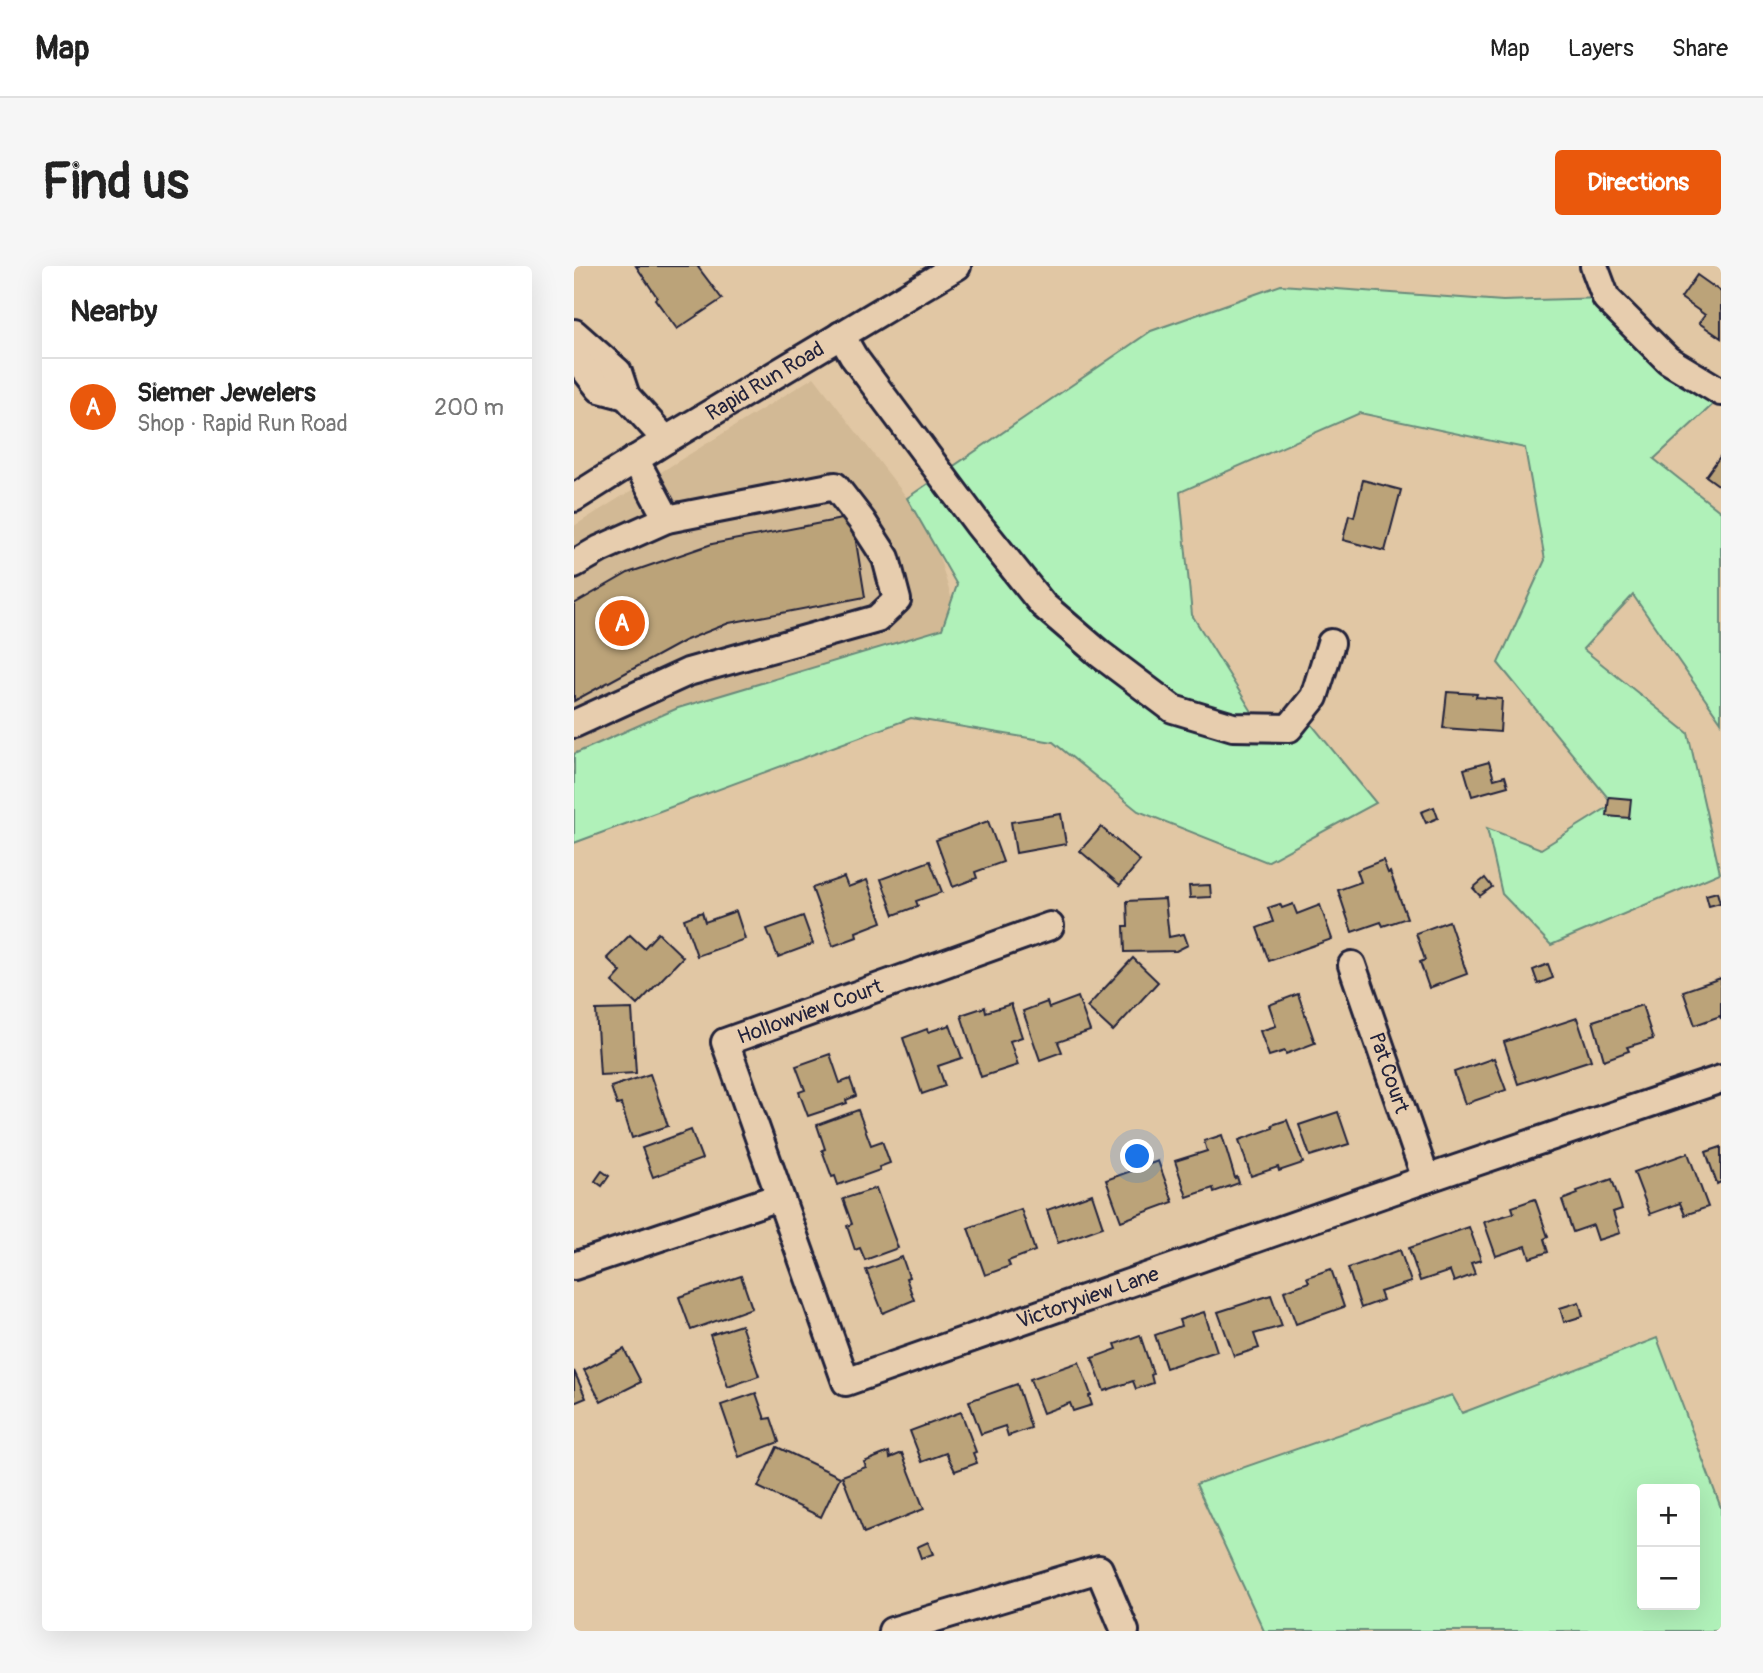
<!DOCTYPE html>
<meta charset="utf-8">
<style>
body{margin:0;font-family:Pangolin,sans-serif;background:#f6f6f6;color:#222}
.controls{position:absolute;right:21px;bottom:21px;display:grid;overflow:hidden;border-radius:7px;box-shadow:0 7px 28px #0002}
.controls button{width:63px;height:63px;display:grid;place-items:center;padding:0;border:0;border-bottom:2px solid #e0e0e0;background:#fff;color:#222;font:35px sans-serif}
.you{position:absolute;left:564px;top:891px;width:24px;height:24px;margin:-18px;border:5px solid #fff;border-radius:50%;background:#1a73e8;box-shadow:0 0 0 10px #1a73e833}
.badge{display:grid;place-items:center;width:46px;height:46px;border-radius:50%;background:#ea580c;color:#fff;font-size:23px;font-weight:700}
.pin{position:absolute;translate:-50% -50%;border:4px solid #fff;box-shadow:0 2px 7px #0006}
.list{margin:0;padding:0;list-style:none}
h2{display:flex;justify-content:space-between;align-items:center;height:91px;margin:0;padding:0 28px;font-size:30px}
h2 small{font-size:23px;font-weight:400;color:#767676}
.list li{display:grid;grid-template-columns:46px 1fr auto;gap:21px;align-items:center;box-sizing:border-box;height:98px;padding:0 28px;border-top:2px solid #e0e0e0}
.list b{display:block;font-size:26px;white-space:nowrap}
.list p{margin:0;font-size:23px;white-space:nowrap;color:#767676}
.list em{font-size:23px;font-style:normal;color:#767676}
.map{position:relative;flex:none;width:1147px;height:1365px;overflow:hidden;border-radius:7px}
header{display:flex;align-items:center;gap:42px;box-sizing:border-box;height:98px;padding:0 35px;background:#fff;border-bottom:2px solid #e0e0e0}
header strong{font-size:33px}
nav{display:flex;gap:38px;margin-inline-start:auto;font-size:24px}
.intro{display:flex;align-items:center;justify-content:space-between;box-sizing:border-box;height:168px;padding:0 42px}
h1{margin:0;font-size:49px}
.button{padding:18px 32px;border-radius:7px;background:#ea580c;color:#fff;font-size:24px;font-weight:700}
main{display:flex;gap:42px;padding:0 42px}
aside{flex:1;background:#fff;border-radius:7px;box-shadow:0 7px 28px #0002}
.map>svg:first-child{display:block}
.built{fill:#d2b995}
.green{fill:#b0f1b9;stroke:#698a7a;stroke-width:2;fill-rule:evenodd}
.building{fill:#bba379;stroke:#22223b;stroke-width:2}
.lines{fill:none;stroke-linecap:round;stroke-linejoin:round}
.minor-casing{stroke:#22223b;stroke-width:32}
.minor{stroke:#e7cdae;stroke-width:26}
.labels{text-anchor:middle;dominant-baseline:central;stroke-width:7;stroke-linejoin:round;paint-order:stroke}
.street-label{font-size:21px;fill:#22223b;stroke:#e7cdae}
</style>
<header>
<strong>Map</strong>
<nav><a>Map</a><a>Layers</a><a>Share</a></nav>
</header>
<div class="intro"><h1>Find us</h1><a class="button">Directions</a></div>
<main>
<aside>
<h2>Nearby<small></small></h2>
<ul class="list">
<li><span class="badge">A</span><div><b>Siemer Jewelers</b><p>Shop · Rapid Run Road</p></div><em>200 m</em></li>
</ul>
</aside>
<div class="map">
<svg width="1147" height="1365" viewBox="0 0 1147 1365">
<rect width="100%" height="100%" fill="#e1c7a4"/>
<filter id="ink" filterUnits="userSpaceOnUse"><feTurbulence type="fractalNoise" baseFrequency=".0143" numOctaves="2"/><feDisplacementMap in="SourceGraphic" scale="14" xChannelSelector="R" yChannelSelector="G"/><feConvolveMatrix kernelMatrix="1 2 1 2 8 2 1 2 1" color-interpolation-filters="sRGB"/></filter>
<g filter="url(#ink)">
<polygon class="built" points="240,111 357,263 388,368 0,498 0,260"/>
<g class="green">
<polygon points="707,19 929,35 1032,32 1147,131 1080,193 1147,246 1147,456 1059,329 1009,383 1114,467 1146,607 977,679 928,628 913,562 967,583 1039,538 924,397 971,294 951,182 786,147 606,226 618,349 685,457 730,449 802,537 693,596 564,545 479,476 337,452 0,577 0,488 104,442 368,363 383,319 333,232 577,65"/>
<path d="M 1083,1072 L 1147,1242 L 1147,1365 L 690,1365 L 622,1218 L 878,1129 L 888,1147 ZM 1121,1223 L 1121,1339 L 1068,1339 L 1068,1223 Z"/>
</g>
<g class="building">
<polygon points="62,0 126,0 124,1 148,33 103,63 81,33 83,31"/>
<polygon points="1123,9 1147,26 1147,72 1125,57 1131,49 1107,32"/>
<polygon points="1147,189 1147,221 1132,210"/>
<polygon points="789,214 827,224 811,285 769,274 775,249 780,251"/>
<polygon points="278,251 291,331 155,357 110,375 0,435 0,338 54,307 138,278"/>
<polygon points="873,426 903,428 902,431 928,433 926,466 869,462"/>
<polygon points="915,496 920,513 931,510 934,520 898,530 890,503"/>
<polygon points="1035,531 1057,533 1055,552 1033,550"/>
<polygon points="860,541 864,552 852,557 847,546"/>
<polygon points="487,548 492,578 442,587 437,556"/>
<polygon points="414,555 429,596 401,606 403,612 379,621 362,574"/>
<polygon points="527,561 566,595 546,619 506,585"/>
<polygon points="809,594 814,607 816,606 833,652 809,660 807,656 778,666 764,624 787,616 783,604"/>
<polygon points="356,595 368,626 342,635 344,640 320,649 307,613"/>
<polygon points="270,611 274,621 293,614 308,656 282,666 283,671 259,680 238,622"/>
<polygon points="911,612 918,621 906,630 899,622"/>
<polygon points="636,619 637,631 616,632 615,620"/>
<polygon points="1143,626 1146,637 1135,640 1132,629"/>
<polygon points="591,633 595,671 610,668 614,679 602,685 551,686 550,660 554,660 553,635"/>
<polygon points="706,638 708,642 719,638 723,648 746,639 758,673 695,695 683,662 699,656 694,642"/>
<polygon points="162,645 171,673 123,690 110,653 128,646 131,656"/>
<polygon points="229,650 239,678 204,691 193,663"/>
<polygon points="875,655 893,708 855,722 846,696 851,694 842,667"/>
<polygon points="84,667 109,691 63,739 38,716 47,706 33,692 56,669 70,682"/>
<polygon points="559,692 584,716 539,765 513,741"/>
<polygon points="974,698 979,712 964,718 959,704"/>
<polygon points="1147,712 1147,753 1146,750 1121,759 1109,725"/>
<polygon points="724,728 741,777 712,788 711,785 695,790 686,765 702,760 695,739"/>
<polygon points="504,731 516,765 484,776 488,786 466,794 449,745 473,736 475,742"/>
<polygon points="437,738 448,771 436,775 444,799 407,811 387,749 411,741 412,746"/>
<polygon points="1068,739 1079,773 1053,781 1055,785 1030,794 1019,755"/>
<polygon points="58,743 62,807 26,809 22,744"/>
<polygon points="1003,752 1017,794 944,818 930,776"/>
<polygon points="376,759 388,792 364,800 371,820 348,828 329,772 353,763 354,766"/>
<polygon points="256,788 266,817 276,813 282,830 272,834 273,837 234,850 225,826 231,824 222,800"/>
<polygon points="920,792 932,824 891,838 880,806"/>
<polygon points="76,808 94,860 58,872 47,838 43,839 37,821"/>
<polygon points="284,844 297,879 308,875 316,897 305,901 306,904 264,919 261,910 258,911 248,884 251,883 243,859"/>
<polygon points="764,846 775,878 736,890 725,859"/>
<polygon points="713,854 729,897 705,905 704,901 677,910 665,874 699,862 698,859"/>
<polygon points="117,864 128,893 79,911 68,882"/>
<polygon points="648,869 661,912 663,911 665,917 640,926 639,922 613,931 601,895 633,885 630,875"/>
<polygon points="1147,881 1147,916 1143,918 1132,886"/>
<polygon points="1114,887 1134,941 1111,949 1106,937 1076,948 1060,906"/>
<polygon points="584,895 599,936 547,955 532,914"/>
<polygon points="28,905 35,910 28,920 21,915"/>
<polygon points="1038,913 1048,943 1039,946 1046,967 1024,974 1019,959 999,966 988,934 1004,928 1003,925"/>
<polygon points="302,922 324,982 291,994 286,982 281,984 273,960 278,958 269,933"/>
<polygon points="518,928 529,961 484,977 473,944"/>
<polygon points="961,933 974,971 970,973 974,986 956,992 952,980 922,990 910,956 940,947 938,941"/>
<polygon points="447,943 461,985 434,995 436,1000 411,1009 394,962"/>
<polygon points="895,961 907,994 897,997 901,1008 880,1016 876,1005 846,1015 835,982"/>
<polygon points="826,984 837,1016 806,1026 809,1034 787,1042 774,1002"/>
<polygon points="328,991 335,1011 332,1012 340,1034 309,1047 292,1004"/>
<polygon points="757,1003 770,1041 722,1058 710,1025 735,1016 733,1011"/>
<polygon points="167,1010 178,1042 117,1064 105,1031"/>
<polygon points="697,1029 708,1060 680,1068 685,1082 660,1090 644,1046"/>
<polygon points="1005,1036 1009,1050 990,1056 986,1042"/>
<polygon points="630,1046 643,1085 592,1102 581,1069 607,1060 605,1054"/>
<polygon points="167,1059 185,1110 154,1121 136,1069"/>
<polygon points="566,1069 579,1108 577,1109 579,1117 562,1123 559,1115 530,1125 518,1092 543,1083 541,1078"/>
<polygon points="50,1083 67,1116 27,1136 10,1104"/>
<polygon points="505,1096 517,1129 515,1130 518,1139 499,1145 496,1137 469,1147 456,1113"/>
<polygon points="0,1105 12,1132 0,1137"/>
<polygon points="443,1118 457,1162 434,1170 431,1160 407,1168 395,1135"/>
<polygon points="182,1127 191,1153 197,1152 205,1176 165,1191 147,1139"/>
<polygon points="387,1146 402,1186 399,1187 403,1197 381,1205 372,1187 348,1196 336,1165"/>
<polygon points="203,1181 266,1211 247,1251 184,1221"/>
<polygon points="315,1186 316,1192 328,1187 350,1243 290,1267 268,1210 292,1201 290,1196"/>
<polygon points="354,1276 359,1288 347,1292 343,1281"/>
</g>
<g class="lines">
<defs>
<g id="minor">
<polyline points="1020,0 1032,32 1094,94 1147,126"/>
<polyline points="0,67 44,106 52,130 92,174"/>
<polyline points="267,69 279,90 404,258 469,339 526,388 599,443 659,461 715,462 740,431 757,377"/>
<polyline points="0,90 26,123 52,130"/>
<polyline points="61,193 93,253"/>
<path id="s1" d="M 0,232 L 92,174 L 383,0"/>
<polyline points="0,298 26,283 93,253 261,220 288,255 312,292 323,334 303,353 114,406 0,458"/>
<path id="s2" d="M 476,660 L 151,776 L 272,1116 L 852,913 L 1147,813"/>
<path id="s3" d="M 778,699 L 852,913"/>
<polyline points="0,1000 205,931"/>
<polyline points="318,1365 525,1303 551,1365"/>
</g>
</defs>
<use href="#minor" class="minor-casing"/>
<use href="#minor" class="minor"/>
</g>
</g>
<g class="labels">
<g class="street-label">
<text stroke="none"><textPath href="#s1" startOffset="224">Rapid Run Road</textPath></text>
<text transform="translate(236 746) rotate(-20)">Hollowview Court</text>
<text stroke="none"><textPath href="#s3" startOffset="114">Pat Court</textPath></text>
<text stroke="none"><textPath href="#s2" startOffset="962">Victoryview Lane</textPath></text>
</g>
</g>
</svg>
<div class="controls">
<button>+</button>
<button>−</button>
</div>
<div class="you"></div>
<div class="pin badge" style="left:48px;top:357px">A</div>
</div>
</main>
